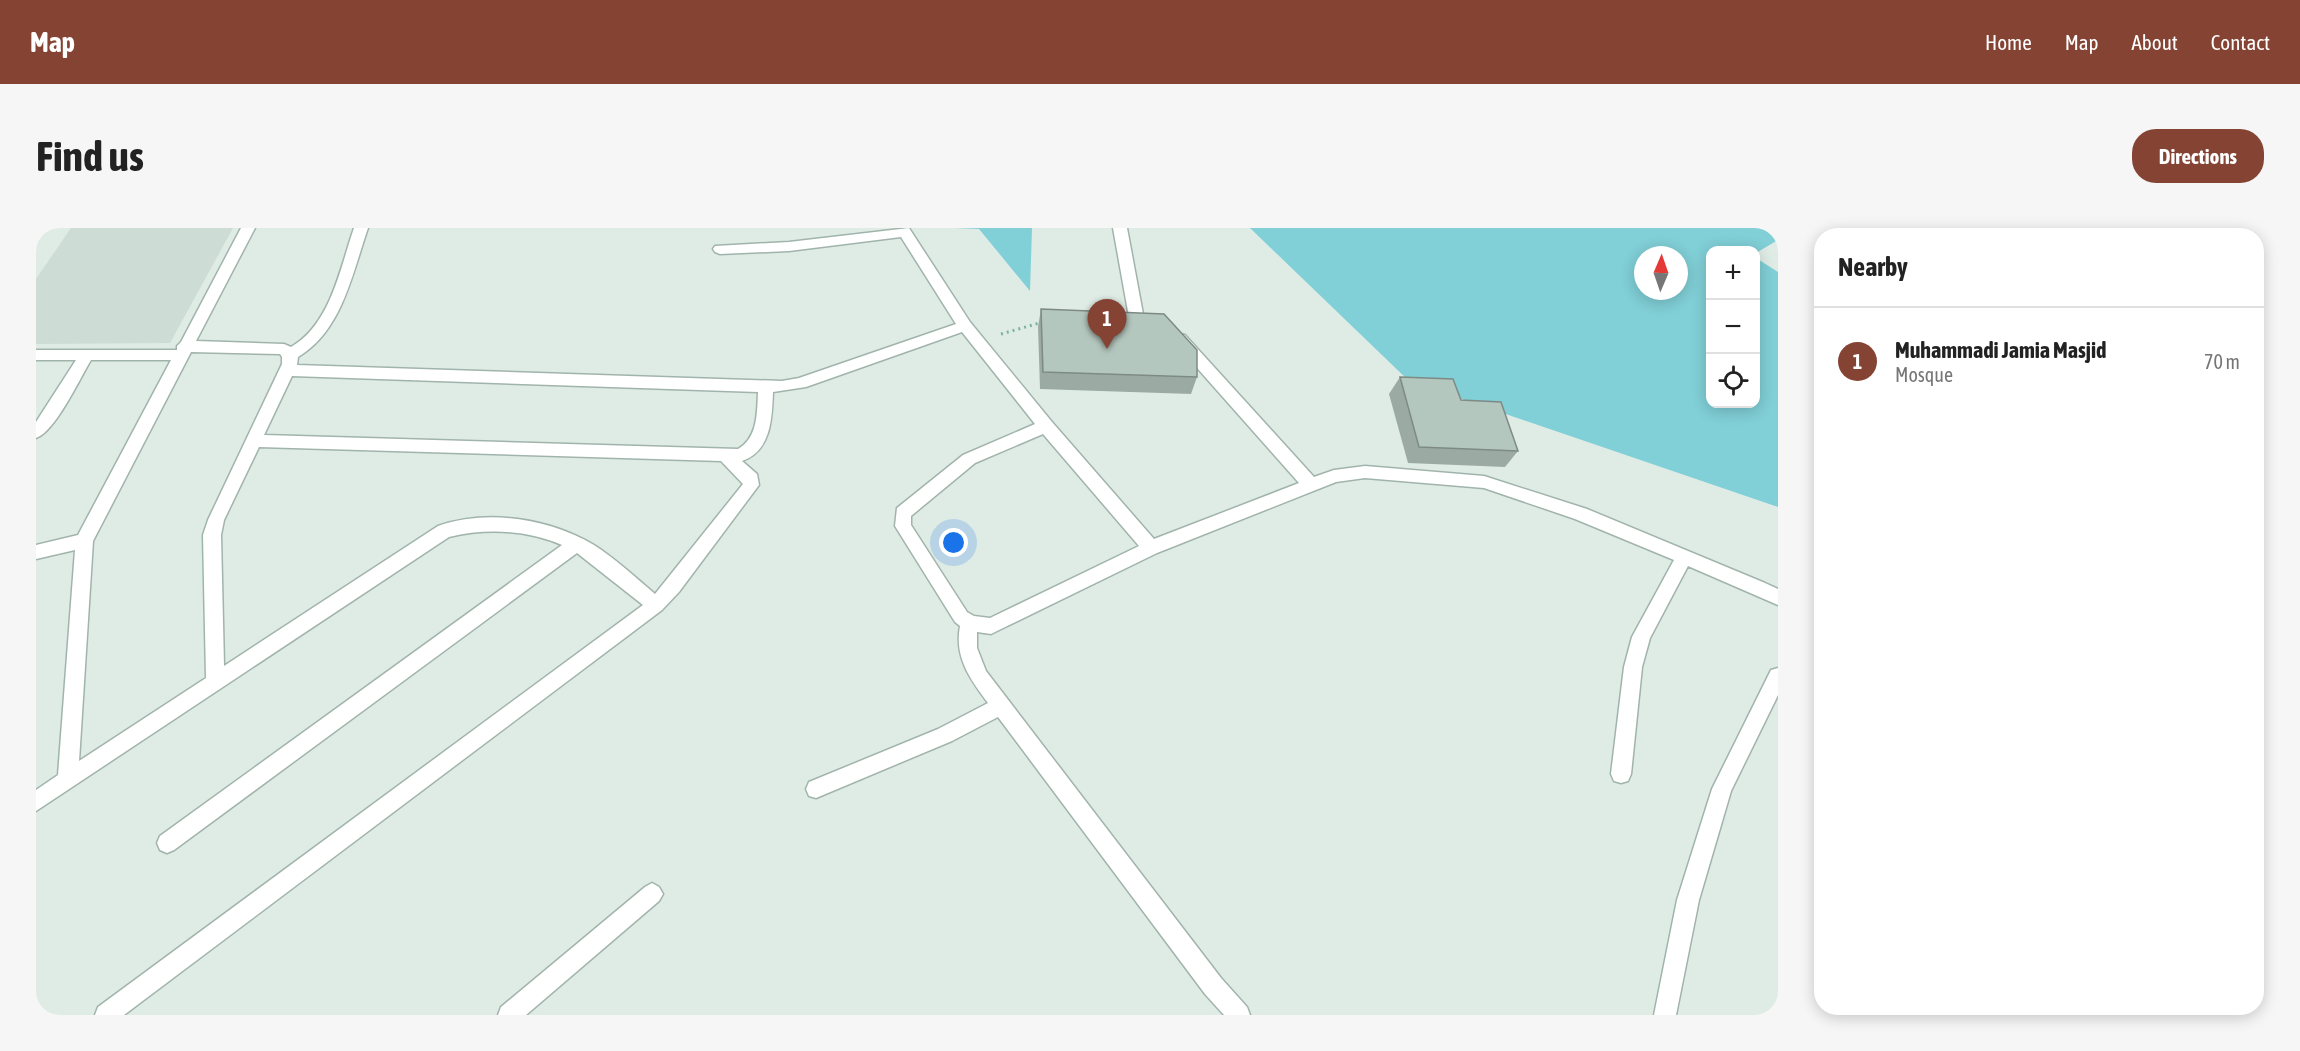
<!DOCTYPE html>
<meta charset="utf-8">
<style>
body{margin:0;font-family:"Asap Condensed",sans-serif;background:#f6f6f6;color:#222}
.controls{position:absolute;right:18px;top:18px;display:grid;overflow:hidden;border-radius:12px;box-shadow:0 3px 15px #0003}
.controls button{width:54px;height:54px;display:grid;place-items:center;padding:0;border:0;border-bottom:2px solid #e0e0e0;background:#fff;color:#222;font:30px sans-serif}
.compass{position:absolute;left:1598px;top:18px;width:54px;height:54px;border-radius:50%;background:#fff;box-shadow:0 3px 15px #0003;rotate:2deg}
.you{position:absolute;left:918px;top:315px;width:21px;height:21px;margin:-15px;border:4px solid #fff;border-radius:50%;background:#1a73e8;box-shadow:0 0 0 9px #1a73e833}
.badge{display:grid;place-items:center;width:39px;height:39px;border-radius:50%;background:#854334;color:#fff;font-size:20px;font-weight:700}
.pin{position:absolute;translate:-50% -50px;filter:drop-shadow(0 2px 3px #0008)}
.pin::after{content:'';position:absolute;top:32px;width:21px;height:18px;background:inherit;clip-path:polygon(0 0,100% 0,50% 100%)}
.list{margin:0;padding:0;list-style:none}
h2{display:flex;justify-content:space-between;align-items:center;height:78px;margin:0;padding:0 24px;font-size:26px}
h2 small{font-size:20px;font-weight:400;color:#767676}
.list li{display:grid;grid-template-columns:39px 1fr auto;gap:18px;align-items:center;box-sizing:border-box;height:108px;padding:0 24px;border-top:2px solid #e0e0e0}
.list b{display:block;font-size:22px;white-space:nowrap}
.list p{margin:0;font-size:20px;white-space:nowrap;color:#767676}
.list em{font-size:20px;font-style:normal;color:#767676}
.icon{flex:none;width:33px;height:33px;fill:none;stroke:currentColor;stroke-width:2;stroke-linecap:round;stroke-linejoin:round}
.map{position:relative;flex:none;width:1742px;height:787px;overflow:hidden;border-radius:24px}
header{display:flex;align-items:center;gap:36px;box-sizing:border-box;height:84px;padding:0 30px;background:#854334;color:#fff}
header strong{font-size:28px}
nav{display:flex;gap:33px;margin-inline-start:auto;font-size:21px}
.intro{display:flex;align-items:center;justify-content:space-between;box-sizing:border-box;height:144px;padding:0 36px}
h1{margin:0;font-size:42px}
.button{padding:15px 27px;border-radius:24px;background:#854334;color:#fff;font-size:21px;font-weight:700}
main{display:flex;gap:36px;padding:0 36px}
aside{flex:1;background:#fff;border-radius:24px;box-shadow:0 3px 15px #0003}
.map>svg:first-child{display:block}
.built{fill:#cddcd4}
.water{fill:#81cfd7;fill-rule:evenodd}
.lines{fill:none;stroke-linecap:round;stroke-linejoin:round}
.minor-casing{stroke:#a1b4ac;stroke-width:3}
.path{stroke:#7cb39f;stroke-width:3;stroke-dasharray:2 4;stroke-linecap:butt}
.minor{fill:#fff;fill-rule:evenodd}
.wall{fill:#9baba3}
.building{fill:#b4c7be;stroke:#7e8b85;stroke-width:1.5}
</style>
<header>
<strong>Map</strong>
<nav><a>Home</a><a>Map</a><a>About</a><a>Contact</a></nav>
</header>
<div class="intro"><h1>Find us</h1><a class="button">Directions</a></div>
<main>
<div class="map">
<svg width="1742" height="787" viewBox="0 0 1742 787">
<rect width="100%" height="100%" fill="#dfece5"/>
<polygon class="built" points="35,0 197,0 134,115 0,116 0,51"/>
<g class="water">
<polygon points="919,0 996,0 994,63 943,1"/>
<path d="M 1214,0 L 1742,0 L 1742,12 L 1720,25 L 1720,22 L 1674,22 L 1674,176 L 1720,176 L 1720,30 L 1742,44 L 1742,279 L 1373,153 ZM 1607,27 L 1643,27 L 1643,63 L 1607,63 Z"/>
</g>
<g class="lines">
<defs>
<g id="minor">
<path d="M 205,0 L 219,0 L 160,113 L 248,116 L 255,119 C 295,96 304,40 318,0 L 332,0 C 316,46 306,103 262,129 L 261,137 L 746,153 L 763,150 L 920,96 L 865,9 L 753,23 L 684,26 L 679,24 L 677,21 L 679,18 L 753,14 L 873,0 L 934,94 L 1016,194 L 1118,311 L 1263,255 L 1139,115 L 1137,111 L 1144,106 L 1149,107 L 1278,249 L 1298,242 L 1329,238 L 1448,248 L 1551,281 L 1729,355 L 1742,361 L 1742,377 L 1652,338 L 1614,410 L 1606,439 L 1595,546 L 1592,553 L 1585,555 L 1578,553 L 1575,546 L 1588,439 L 1596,409 L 1638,332 L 1539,291 L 1448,260 L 1329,250 L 1300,254 L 1121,325 L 961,403 L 955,406 L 941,404 L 941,420 L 950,443 L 1185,750 L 1211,779 L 1214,787 L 1188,787 L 1169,766 L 962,489 L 916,513 L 780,570 L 773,568 L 770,561 L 773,554 L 902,501 L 952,475 C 934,451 918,429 924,398 L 919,394 L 859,298 L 861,280 L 927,227 L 999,196 L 926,104 L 770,159 L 737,164 C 736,191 735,223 706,233 L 721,246 L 723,257 L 643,364 L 626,382 L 88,787 L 59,787 L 62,779 L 607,377 L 541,325 L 138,622 L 131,625 L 124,622 L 121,615 L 124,608 L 526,317 C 490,302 451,300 413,309 L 0,583 L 0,562 L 22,547 L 39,322 L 0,331 L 0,317 L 42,307 L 135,132 L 55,132 C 44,150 19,204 0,210 L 0,194 L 40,132 L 0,132 L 0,122 L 141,122 L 141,118 L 145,114 ZM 155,124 L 244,126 L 246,129 L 246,136 L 172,292 L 167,307 L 170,450 L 43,533 L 57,313 ZM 256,148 L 722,164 C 721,184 722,210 702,221 L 228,207 ZM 1007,206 L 1103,318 L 954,390 L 938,388 L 931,384 L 875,297 L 875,288 L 939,235 ZM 223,219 L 685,233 L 707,256 L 619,366 C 599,349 580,331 558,317 C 512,290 452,281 402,298 L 188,438 L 185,307 L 188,292 Z"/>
<path d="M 1077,0 L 1091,0 L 1107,86 L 1122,94 L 1124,98 L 1122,102 C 1113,104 1098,97 1093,89 Z"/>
<polygon points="1742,440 1742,467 1695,563 1663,672 1640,787 1618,787 1641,672 1676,561 1735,442"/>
<polygon points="616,655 623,659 627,666 623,673 490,787 462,787 465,779 609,659"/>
</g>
</defs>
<use href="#minor" class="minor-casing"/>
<polyline class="path" points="965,106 1007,94"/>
<use href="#minor" class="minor"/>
</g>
<g class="wall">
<polygon points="1005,81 1161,149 1155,166 1004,161 1002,99"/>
<polygon points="1364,149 1425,172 1482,223 1469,239 1372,235 1353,166"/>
</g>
<g class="building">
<polygon points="1005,81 1128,86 1161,122 1161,149 1007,144"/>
<polygon points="1364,149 1417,151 1425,172 1465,174 1482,223 1383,219"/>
</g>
</svg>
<div class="controls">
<button>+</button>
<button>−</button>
<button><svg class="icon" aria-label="locate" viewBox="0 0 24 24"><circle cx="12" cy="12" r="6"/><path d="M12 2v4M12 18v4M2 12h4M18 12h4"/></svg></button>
</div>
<svg class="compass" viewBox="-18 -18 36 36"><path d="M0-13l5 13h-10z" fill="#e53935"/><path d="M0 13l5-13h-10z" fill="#767676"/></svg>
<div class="you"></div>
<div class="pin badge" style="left:1071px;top:121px">1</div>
</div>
<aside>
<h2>Nearby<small></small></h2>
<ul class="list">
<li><span class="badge">1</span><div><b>Muhammadi Jamia Masjid</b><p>Mosque</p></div><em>70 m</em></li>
</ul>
</aside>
</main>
